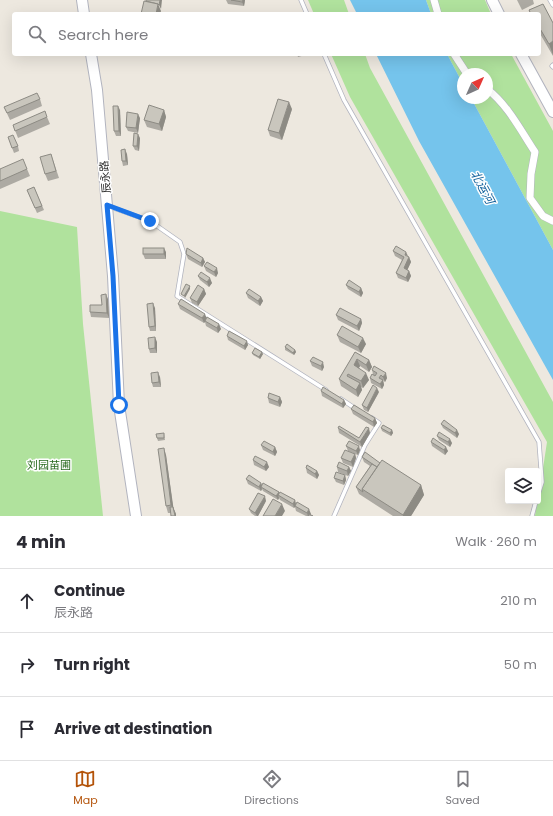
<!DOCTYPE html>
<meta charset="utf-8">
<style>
body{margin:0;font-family:Poppins,"Noto Sans SC",sans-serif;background:#f7f7f7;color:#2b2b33}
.controls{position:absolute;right:12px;bottom:12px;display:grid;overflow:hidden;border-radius:4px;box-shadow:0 4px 16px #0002}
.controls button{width:36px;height:36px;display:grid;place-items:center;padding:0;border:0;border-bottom:1px solid #e1e1e2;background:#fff;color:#2b2b33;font:20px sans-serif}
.compass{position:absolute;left:457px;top:68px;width:36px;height:36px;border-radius:50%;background:#fff;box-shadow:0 4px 16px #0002;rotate:45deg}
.stop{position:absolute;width:12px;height:12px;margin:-9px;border:3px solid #1a73e8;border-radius:50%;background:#fff}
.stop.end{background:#1a73e8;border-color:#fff;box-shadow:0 1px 4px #0008}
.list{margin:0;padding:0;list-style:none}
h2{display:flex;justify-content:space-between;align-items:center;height:52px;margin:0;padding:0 16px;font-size:17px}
h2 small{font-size:13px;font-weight:400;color:#7c7c81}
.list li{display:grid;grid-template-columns:26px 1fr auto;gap:12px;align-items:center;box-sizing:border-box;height:64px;padding:0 16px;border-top:1px solid #e1e1e2}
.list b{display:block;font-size:15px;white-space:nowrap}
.list p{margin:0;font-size:13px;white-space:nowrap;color:#7c7c81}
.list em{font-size:13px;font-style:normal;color:#7c7c81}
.icon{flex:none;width:22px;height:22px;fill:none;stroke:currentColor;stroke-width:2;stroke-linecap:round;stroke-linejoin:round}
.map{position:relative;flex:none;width:553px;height:516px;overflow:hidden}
.search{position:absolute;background:#fff;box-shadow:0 4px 16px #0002;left:12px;right:12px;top:12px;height:44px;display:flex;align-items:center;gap:10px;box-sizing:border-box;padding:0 14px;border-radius:4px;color:#7c7c81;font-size:15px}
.sheet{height:244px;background:#fff}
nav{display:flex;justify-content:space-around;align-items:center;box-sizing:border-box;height:56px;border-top:1px solid #e1e1e2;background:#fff;font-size:11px;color:#7c7c81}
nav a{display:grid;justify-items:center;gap:2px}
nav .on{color:#b45309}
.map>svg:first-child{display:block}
.green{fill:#b0e29d}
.water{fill:#75c4ec}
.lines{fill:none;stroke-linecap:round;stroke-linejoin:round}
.lane-casing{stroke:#b2b4bf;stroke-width:5}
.street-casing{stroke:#b2b4bf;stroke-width:8}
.secondary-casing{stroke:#b2b4bf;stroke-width:12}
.lane{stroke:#fff;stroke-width:3.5}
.street{stroke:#fff;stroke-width:7}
.secondary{stroke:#fff;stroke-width:10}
.wall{fill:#adaaa3}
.shaded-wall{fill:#8d8b84}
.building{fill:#c9c6bd;stroke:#8d8b84}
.route{stroke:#1a73e8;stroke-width:5}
.labels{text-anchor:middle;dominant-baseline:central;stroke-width:3;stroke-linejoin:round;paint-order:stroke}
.street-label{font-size:11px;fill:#2c2c2c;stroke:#fff}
.park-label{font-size:11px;fill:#27691d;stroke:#fff}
.water-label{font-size:12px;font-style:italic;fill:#11619c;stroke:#fff}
</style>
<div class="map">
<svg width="553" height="516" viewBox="0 0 553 516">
<rect width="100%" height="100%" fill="#ede8df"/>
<g class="green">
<polygon points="308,0 344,0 349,14 314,14"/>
<polygon points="426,0 485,0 491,14 431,14"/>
<polygon points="331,54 365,54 370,68 553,402 553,516 535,516 537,501 538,501 547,442 350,97"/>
<polygon points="447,54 511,54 553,131 553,250 471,98 487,98 487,74 463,74 463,84"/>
<polygon points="0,211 77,227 83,324 103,516 0,516"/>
</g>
<g class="water">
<polygon points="350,0 426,0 431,14 357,14"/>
<polygon points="376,54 447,54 463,84 463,98 471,98 553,250 553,380 419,141"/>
</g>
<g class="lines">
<defs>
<g id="lane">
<polyline points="301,0 307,14"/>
<polyline points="550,0 553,5"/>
<polyline points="324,54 344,100 539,442 542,482 538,495"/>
<polyline points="553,65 552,66 553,67"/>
<polyline points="108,206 150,221 180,242 184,254 177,296 326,390"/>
<polyline points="341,399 356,409"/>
<polyline points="334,516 365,445 379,423 372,418"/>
<polyline points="532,516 536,501"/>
</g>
<g id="street">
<polyline points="434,0 438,14"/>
<polyline points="454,54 467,74"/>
<path d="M 487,89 C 508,105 521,131 535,152 L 531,174 L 530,198 L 543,216 L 553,221"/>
</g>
<g id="secondary">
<polyline points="82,0 84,14"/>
<polyline points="492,0 499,14"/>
<polyline points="91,54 97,90 113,276 119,405 136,516"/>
<polyline points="521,54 553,112"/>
</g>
</defs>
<use href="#lane" class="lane-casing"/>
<use href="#street" class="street-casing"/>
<use href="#secondary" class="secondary-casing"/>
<use href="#lane" class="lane"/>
<use href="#street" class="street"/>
<use href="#secondary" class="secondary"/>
</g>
<g class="wall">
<polygon points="226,0 245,0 244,6 228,4"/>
<polygon points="517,0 533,0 534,4 522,10"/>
<polygon points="543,4 553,23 553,56 539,32 539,14 530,14 529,10"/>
<polygon points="297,54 305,54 305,55 298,57"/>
<polygon points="40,99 42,106 10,120 4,107"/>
<polygon points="292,109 282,140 270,136 268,130"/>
<polygon points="120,110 121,136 116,136 114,131"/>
<polygon points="164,110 166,117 162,131 147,127 144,120"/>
<polygon points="47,117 50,124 18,138 13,125"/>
<polygon points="140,118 138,133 128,131 126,127"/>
<polygon points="8,137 18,146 19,151 14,153"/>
<polygon points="140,138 139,151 135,150 133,146"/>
<polygon points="51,154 59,178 48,181 45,174"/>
<polygon points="127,154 128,165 123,166 122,161"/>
<polygon points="0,169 27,169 30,176 0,189"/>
<polygon points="34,187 44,210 37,213 27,190"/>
<polygon points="393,251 409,257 411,262 407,270 409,271 411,276 408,282 398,278 396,273 402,260 395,256"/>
<polygon points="166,252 166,259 145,259 143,254"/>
<polygon points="186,254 203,258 205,262 202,267 188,259"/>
<polygon points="204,266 218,273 216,277 206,271"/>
<polygon points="198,276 212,283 209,287 200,280"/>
<polygon points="346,285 361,288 363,293 361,297 348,289"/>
<polygon points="204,289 206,294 198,306 192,303 190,298"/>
<polygon points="246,293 261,297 263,301 260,306 248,298"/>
<polygon points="108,299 109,318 91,317 90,312 102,305"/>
<polygon points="178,304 206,318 221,329 218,333 206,326 205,322 204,323 180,309"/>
<polygon points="155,308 156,331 150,331 149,327"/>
<polygon points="336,315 361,319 362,323 359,331 338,320"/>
<polygon points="337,335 366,344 361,353 340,342"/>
<polygon points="227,336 248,345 245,350 228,340"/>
<polygon points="157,342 157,353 150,353 149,349"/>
<polygon points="285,347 295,350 296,352 294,355 285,350"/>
<polygon points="355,352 369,360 372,367 369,372 360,366 359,368 369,380 363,388 361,387 362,390 358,397 341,386 339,379"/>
<polygon points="252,353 263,354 260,359 253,355"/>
<polygon points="310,361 324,367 322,371 312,366"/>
<polygon points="372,370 387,378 385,382 383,380 384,385 382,389 371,383 370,378 373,374"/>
<polygon points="160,377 161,387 153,387 152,383"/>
<polygon points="321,391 344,400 346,404 343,408 322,396"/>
<polygon points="379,392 368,412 364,410 362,405"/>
<polygon points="280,397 282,402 280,407 269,403 268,398"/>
<polygon points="351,409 375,418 377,423 374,427 353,414"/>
<polygon points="441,424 459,434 457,438 443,428"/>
<polygon points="338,428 359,438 370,433 362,447 339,433"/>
<polygon points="381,428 392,430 393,433 391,436 382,431"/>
<polygon points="164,433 165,440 158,441 157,438"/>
<polygon points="437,436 452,443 450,447 439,440"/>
<polygon points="431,442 448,451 445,455 432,446"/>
<polygon points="261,445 275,447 277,452 275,456 263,450"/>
<polygon points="346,446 360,450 358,455 355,454 356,458 353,467 343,463 341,458 353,453 348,451"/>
<polygon points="166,455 173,507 176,514 171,513 168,513 166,506"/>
<polygon points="362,457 380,463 421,485 424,495 411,516 393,516 359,494 356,487 370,466 364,462"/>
<polygon points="253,460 269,467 266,471 254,465"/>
<polygon points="337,467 349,467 351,471 348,476 338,472"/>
<polygon points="306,468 317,471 319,475 317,479 307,473"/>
<polygon points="345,475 346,480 344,485 336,482 334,478"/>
<polygon points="246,479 262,485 295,500 296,504 311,514 311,515 313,516 306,516 296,511 295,507 294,508 280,500 279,498 278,500 263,491 262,489 261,491 248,484"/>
<polygon points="266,501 258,516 255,516 251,513 249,509"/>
</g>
<g class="shaded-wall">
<polygon points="160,0 162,0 161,9 159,5"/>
<polygon points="243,0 245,0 244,6 242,2"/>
<polygon points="158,4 161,11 160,14 156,14"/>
<polygon points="553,41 553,55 549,44"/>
<polygon points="289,102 292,109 282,140 279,133"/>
<polygon points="118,106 120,110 121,136 119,131"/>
<polygon points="164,110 166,117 162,131 159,124"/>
<polygon points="138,114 140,118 138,133 136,128"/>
<polygon points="138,134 140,138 139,151 137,146"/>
<polygon points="125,149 127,154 128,165 126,161"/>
<polygon points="164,248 166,252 166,259 164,254"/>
<polygon points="406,252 408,256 405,255"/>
<polygon points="409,257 411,262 406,273 404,268"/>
<polygon points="203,258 205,262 202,267 201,263"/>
<polygon points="217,268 218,273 216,277 214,272"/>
<polygon points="409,271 411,276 408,282 406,278"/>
<polygon points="210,278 212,283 209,287 207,282"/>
<polygon points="190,286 190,289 185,298 184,296"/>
<polygon points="361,288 363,293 361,297 359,292"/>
<polygon points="204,289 206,294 198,306 197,302"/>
<polygon points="106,294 108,299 109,318 107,313"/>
<polygon points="261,297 263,301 260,306 258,301"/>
<polygon points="153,303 155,308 156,331 155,326"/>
<polygon points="205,314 207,319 204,323 202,318"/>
<polygon points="361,319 362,323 359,331 357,326"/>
<polygon points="219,324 221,329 218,333 217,328"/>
<polygon points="155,337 157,342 157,353 155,348"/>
<polygon points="363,338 366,344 361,353 358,347"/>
<polygon points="247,341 248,345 245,350 244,346"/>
<polygon points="295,350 296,352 294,355 293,353"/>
<polygon points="262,352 263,354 260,359 259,357"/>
<polygon points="357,359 360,366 356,372 354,365"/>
<polygon points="369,360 372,367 369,372 366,365"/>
<polygon points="323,362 324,367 322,371 321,366"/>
<polygon points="158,372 160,377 161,387 159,382"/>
<polygon points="366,373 369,380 363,388 361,381"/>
<polygon points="386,373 387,378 385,382 383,377"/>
<polygon points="383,380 384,385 382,389 380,384"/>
<polygon points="360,383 362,390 358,397 356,390"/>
<polygon points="377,388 379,392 368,412 367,408"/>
<polygon points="280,397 282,402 280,407 278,402"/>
<polygon points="344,400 346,404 343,408 342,404"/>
<polygon points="375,418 377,423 374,427 373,422"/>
<polygon points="369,428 370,433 362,447 360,442"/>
<polygon points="392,430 393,433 391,436 390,433"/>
<polygon points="457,430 459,434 457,438 455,433"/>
<polygon points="450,439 452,443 450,447 448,442"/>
<polygon points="359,446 360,450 358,455 356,451"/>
<polygon points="275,447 277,452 275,456 273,452"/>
<polygon points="446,447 448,451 445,455 444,450"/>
<polygon points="164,448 166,455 174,512 171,505"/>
<polygon points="355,454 356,458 353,467 351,462"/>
<polygon points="267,462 269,467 266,471 264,467"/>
<polygon points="349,467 351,471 348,476 347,471"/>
<polygon points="317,471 319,475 317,479 315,474"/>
<polygon points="345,475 346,480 344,485 343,481"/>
<polygon points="261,483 263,487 261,487 262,489 261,491 259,487"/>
<polygon points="421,485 424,495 411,516 403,516 403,515"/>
<polygon points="279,492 280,496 278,495 279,498 278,500 276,496"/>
<polygon points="265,496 266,501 258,516 257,516 255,513"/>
<polygon points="295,500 296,505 294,508 293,504"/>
<polygon points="282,504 285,511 282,516 275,516"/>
<polygon points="173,507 176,514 176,516 175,516"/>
<polygon points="309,509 311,514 310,516 308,516 307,513"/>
</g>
<g class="building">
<polygon points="146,0 160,0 159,5 158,4 146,1"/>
<polygon points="231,0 243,0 242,2"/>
<polygon points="144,1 158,4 156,14 141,14"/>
<polygon points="543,4 553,23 553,41 549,44 539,27 539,14 531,14 529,10"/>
<polygon points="37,93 40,99 7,113 4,107"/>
<polygon points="278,99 289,102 279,133 268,130"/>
<polygon points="149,105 164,110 159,124 144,120"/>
<polygon points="113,106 118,106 119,131 114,131"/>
<polygon points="45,111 47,117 15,131 13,125"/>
<polygon points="127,112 138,114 136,128 126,127"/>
<polygon points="134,133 138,134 137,146 133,146"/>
<polygon points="13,135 18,146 12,148 8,137"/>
<polygon points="125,149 126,161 122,161 121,150"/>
<polygon points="51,154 56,171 45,174 40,157"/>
<polygon points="23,159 27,169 0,181 0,169"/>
<polygon points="34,187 42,206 35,208 27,190"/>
<polygon points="396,246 406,252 405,255 409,257 404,268 409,271 406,278 396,273 404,257 393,251"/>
<rect x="143" y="248" width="21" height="6"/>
<polygon points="187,248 203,258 201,263 186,254"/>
<polygon points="207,262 217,268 214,272 204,266"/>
<polygon points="201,272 210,278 207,282 198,276"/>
<polygon points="349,280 361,288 359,292 346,285"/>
<polygon points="186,284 190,286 184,296 181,294"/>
<polygon points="198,285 204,289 197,302 190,298"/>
<polygon points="249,289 261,297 258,301 246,293"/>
<polygon points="106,294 107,313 90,312 90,305 102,305 101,295"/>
<polygon points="181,299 205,314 202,318 178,304"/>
<polygon points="153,303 155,326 149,327 147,304"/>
<polygon points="340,308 361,319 357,326 336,315"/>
<polygon points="207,317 219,324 217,328 205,321"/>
<polygon points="342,326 363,338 358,347 337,335"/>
<polygon points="229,331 247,341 244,346 227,336"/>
<polygon points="155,337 155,348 149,349 148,338"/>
<polygon points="287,344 295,350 293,353 285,347"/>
<polygon points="255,348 262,352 259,357 252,353"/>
<polygon points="355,352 369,360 366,365 357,359 354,365 366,373 361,381 348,374 347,376 360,383 356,390 339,379"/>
<polygon points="313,357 323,362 321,366 310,361"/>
<polygon points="374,366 386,373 383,377 381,375 379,378 383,380 380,384 370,378 372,374 375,376 377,373 372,370"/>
<polygon points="158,372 159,382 152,383 151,373"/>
<polygon points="373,385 377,388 367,408 362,405"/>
<polygon points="323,387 344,400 342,404 321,391"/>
<polygon points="269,393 280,397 278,402 268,398"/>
<polygon points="354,405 375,418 373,422 351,409"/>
<polygon points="444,420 457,430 455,433 441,424"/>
<polygon points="383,425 392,430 390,433 381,428"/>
<polygon points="339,426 359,438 366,427 369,428 360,442 338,428"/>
<polygon points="439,432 450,439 448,442 437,436"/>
<polygon points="164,433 164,438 157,438 156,434"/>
<polygon points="433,438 446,447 444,450 431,442"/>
<polygon points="264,441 275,447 273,452 261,445"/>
<polygon points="349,441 359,446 356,451 346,446"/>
<polygon points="164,448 171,505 166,506 158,449"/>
<polygon points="345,450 355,454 351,462 341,458"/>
<polygon points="365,452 380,463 377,467 362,457"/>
<polygon points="255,456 267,462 264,467 253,460"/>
<polygon points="382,460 421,485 403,515 362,489"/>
<polygon points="339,462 349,467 347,471 337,467"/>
<polygon points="372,464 377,467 362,489 363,492 356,487"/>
<polygon points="307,465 317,471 315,474 306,468"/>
<polygon points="336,472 345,475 343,481 334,478"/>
<polygon points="249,475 261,483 259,487 246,479"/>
<polygon points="263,483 279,492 276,496 261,487"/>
<polygon points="280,492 295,500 293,504 278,495"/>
<polygon points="258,493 265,496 255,513 249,509"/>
<polygon points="273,499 282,504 275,516 263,516"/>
<polygon points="297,502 309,509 307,513 295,506"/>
<polygon points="170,507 173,507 175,516 171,516"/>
<polygon points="309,514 313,516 308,516"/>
</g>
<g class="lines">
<polyline class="route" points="119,405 113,276 107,205 150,221"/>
</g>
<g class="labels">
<g class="street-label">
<text transform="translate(105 177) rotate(-95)">辰永路</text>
</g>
<g class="park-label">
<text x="49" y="465">刘园苗圃</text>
</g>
<g class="water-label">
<text transform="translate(483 187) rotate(62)">北运河</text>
</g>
</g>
</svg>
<div class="controls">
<button><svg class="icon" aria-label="layers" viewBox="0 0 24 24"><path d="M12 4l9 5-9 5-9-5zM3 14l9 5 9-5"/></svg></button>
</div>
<svg class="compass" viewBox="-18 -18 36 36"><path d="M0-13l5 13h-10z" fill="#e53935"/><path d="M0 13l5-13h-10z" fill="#7c7c81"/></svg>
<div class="stop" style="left:119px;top:405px"></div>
<div class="stop end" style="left:150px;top:221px"></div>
<div class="search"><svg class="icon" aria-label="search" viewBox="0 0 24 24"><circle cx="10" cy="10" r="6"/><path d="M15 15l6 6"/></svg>Search here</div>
</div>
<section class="sheet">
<h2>4 min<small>Walk · 260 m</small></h2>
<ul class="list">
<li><svg class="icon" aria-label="ahead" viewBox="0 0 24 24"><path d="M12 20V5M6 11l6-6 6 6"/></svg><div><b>Continue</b><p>辰永路</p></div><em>210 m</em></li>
<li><svg class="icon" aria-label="right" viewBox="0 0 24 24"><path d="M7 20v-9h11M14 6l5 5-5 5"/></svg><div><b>Turn right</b></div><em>50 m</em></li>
<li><svg class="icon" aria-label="arrive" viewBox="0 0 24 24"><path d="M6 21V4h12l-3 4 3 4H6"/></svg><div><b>Arrive at destination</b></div></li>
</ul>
</section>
<nav>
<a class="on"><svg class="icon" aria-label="map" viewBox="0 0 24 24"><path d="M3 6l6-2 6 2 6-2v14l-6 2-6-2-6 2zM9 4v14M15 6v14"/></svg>Map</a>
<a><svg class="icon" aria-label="directions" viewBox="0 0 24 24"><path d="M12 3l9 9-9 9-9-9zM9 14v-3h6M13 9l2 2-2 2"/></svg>Directions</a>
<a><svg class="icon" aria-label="saved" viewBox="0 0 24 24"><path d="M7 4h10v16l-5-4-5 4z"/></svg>Saved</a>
</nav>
